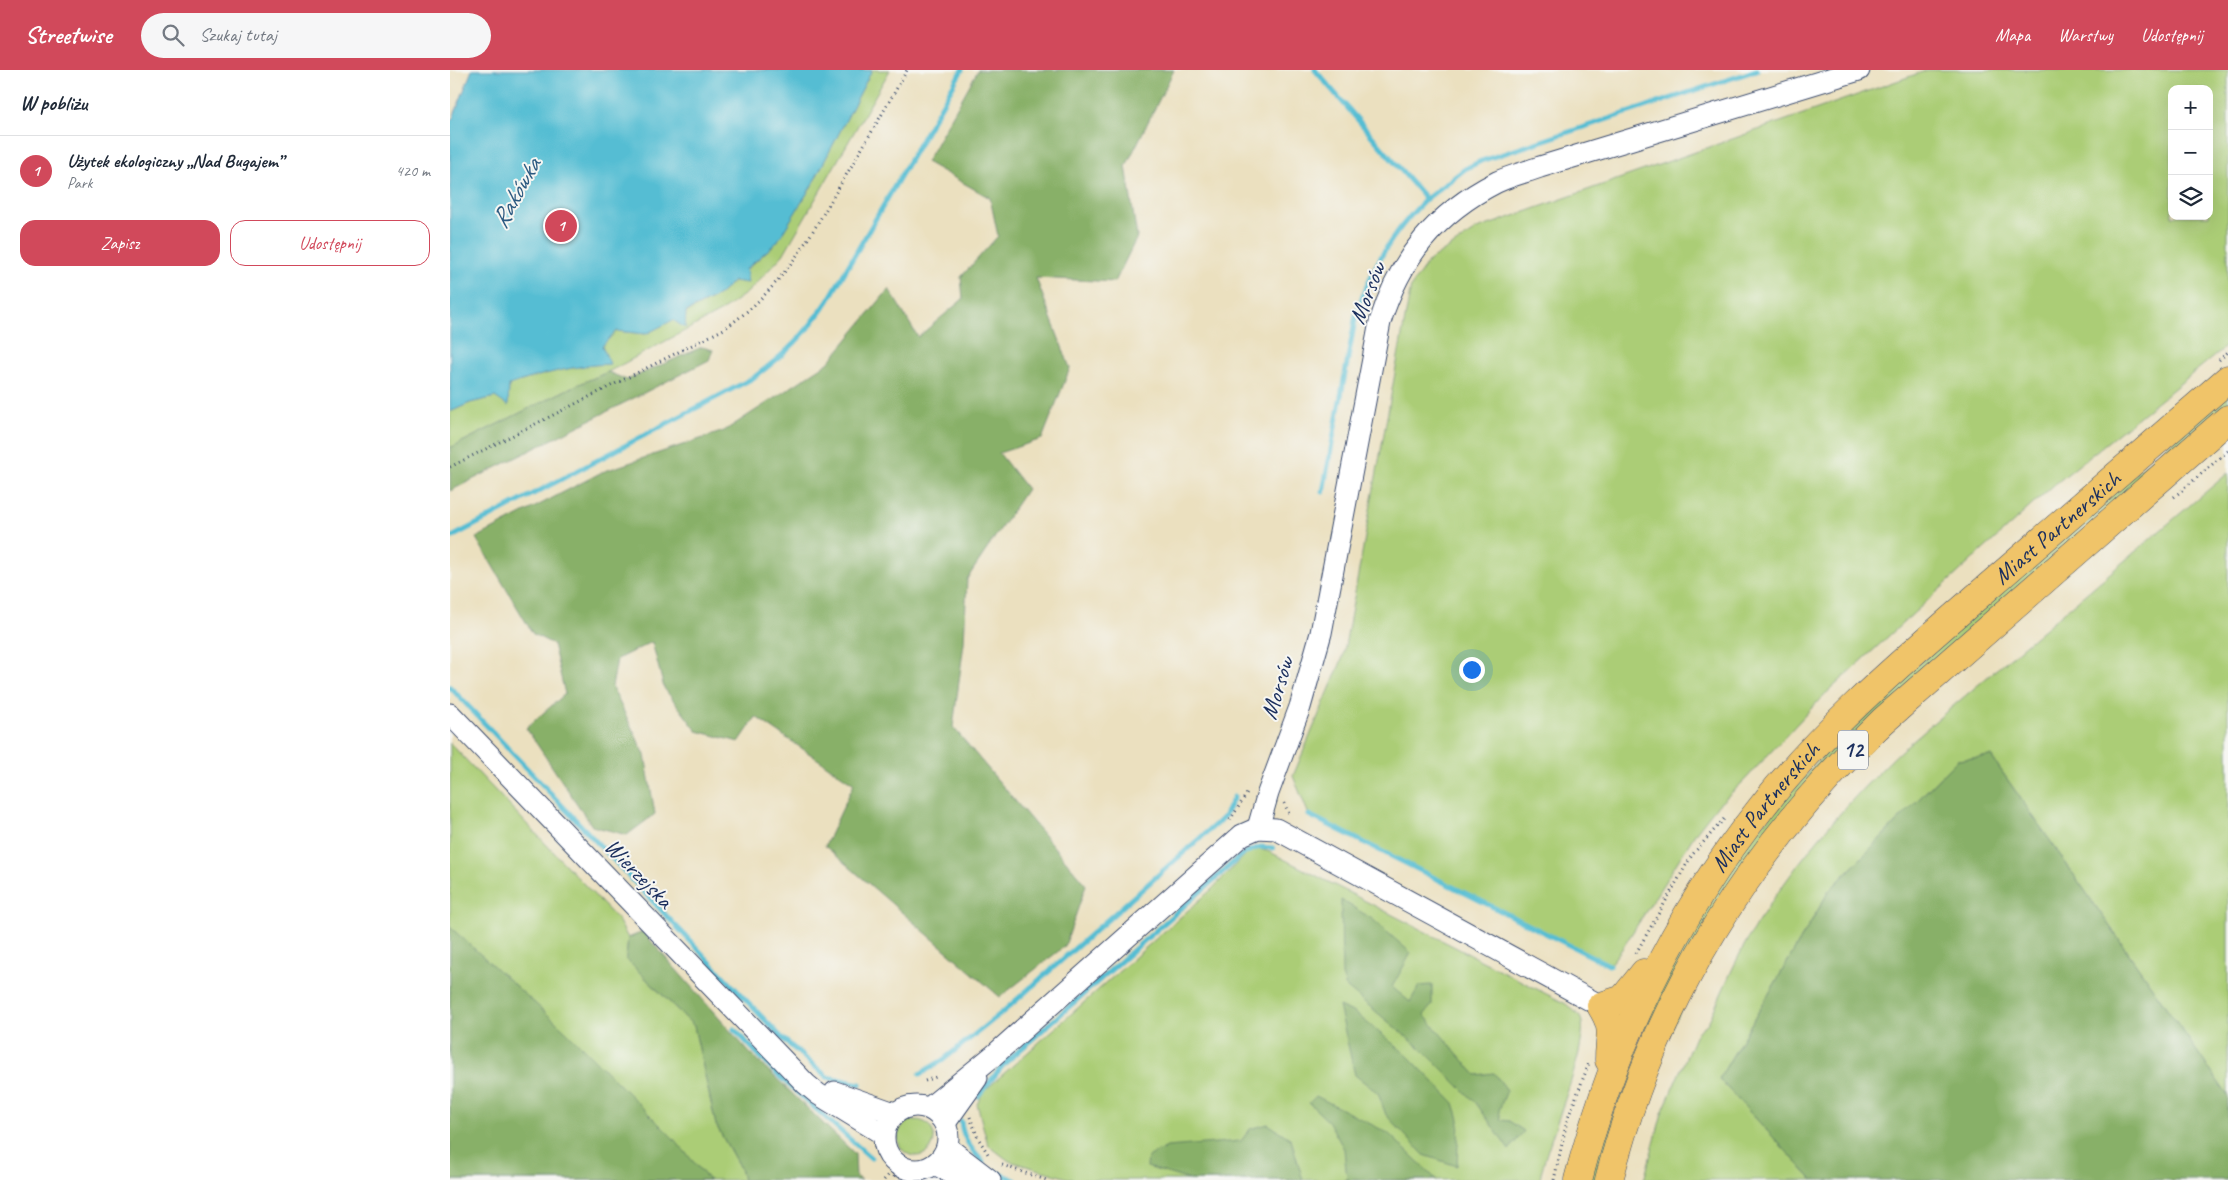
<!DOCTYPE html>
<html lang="pl">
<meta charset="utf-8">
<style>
body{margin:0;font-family:Caveat,sans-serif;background:#f6f6f7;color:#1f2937}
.controls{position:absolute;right:15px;top:15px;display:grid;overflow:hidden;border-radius:10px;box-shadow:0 5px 20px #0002}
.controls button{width:45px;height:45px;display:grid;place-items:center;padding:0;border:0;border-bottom:1px solid #e0e1e3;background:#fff;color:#1f2937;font:25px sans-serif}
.you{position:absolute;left:1021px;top:599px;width:18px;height:18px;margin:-12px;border:4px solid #fff;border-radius:50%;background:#1a73e8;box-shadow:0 0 0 8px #1a73e833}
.badge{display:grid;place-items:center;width:32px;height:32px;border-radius:50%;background:#d1495b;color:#fff;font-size:16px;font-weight:700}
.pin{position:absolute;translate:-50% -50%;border:2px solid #fff;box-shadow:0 1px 5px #0006}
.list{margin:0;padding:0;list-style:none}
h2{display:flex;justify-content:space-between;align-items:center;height:65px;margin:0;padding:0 20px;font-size:21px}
h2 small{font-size:16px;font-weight:400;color:#747a83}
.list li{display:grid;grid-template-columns:32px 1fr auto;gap:15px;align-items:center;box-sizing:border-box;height:70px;padding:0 20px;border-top:1px solid #e0e1e3}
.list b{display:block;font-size:19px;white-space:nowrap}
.list p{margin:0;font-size:16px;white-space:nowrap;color:#747a83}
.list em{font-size:16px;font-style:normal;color:#747a83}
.actions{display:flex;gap:10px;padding:15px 20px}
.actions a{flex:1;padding:11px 0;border:1px solid #d1495b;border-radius:15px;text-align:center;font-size:18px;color:#d1495b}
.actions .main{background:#d1495b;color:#fff}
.icon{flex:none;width:28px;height:28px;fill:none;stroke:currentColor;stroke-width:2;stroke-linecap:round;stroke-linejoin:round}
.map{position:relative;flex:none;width:1778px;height:1110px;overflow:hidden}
header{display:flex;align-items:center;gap:30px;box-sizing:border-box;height:70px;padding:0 25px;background:#d1495b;color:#fff}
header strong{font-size:24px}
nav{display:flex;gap:28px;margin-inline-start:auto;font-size:18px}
.search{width:350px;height:45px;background:#f6f6f7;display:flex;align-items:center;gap:12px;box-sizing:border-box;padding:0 18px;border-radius:28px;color:#747a83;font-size:19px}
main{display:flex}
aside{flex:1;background:#fff}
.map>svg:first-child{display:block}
.green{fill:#abcd76;stroke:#637e6a;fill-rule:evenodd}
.forest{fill:#88b067;stroke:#527062}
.water{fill:#55bdd3;stroke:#387698}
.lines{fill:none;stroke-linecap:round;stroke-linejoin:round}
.stream{stroke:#55bdd3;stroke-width:5}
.minor-casing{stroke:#3a4a6d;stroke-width:23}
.major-casing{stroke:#3a4a6d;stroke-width:29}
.path{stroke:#3a4a6d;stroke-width:3;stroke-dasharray:1 4;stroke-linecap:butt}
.minor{stroke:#fff;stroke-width:21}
.major{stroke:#f0c469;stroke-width:28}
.labels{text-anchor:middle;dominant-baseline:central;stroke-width:4;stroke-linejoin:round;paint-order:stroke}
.shield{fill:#f6f6f2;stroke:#5d6b8a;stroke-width:1}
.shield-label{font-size:22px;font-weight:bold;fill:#1b2f5e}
.street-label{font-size:24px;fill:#1b2f5e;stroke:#f6f6f2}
.water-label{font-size:25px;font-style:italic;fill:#2c5a81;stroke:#f6f6f2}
</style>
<header>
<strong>Streetwise</strong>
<div class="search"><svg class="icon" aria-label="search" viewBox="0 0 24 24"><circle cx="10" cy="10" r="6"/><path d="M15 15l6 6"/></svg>Szukaj tutaj</div>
<nav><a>Mapa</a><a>Warstwy</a><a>Udostępnij</a></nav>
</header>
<main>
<aside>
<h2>W pobliżu<small></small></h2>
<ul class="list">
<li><span class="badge">1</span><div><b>Użytek ekologiczny „Nad Bugajem”</b><p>Park</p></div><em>420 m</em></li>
</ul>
<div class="actions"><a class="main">Zapisz</a><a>Udostępnij</a></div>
</aside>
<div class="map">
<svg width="1778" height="1110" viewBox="0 0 1778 1110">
<rect width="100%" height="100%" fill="#f6f6f2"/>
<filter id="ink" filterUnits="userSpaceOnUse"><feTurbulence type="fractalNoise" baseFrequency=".02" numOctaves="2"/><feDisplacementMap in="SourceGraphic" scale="10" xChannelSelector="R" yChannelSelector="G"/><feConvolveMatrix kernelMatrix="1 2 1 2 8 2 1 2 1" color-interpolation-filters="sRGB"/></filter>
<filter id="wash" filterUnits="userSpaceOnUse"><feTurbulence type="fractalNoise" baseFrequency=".0096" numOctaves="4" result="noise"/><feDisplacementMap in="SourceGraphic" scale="20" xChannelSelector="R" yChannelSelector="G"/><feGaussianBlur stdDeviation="1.12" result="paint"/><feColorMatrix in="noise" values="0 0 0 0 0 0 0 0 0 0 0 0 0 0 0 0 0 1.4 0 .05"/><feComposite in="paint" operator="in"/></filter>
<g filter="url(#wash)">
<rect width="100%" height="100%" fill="#ebe0bf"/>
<g class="green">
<path d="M 422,0 L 440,0 L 333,185 L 298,222 L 270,242 L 158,302 L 120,318 L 0,378 L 0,342 L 20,333 L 45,327 L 58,335 L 59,315 C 91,304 125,295 159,294 L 152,276 L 166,261 L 196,264 L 269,225 L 327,172 L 361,117 Z"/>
<path d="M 1478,0 L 1778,0 L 1778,275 L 1604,415 L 1371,628 L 1293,712 L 1265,738 L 1247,761 L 1172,879 L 1159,895 L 859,745 L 843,706 L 893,587 L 961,216 L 979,191 L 1027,159 ZM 1722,19 L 1759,19 L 1759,146 L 1722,146 Z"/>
<polygon points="1778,322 1778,335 1606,483 1316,762 1149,1110 1139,1110 1144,1089 1207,922 1290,780 1402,653"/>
<path d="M 1778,403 L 1778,1026 L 1541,686 L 1507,690 L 1379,821 L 1269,1009 L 1363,1110 L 1194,1110 L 1212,1043 L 1247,962 L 1258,953 C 1273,921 1286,887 1305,857 C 1347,790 1398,730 1456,676 Z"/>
<polygon points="0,673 168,850 178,868 176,889 244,956 266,1055 290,1098 293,1110 0,1110"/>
<path d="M 803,777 L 820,782 L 1116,934 C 1120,938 1127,942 1130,947 C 1144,968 1094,1077 1090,1110 L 624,1110 L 559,1091 L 538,1075 L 527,1034 L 533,1022 L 761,820 Z"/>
<circle cx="466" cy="1068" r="18"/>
</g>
<g class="forest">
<polygon points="528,0 724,0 676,96 687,167 665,212 586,208 620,298 592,369 549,383 577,419 517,509 514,573 503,657 636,815 615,876 550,927 375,776 404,714 306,647 289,672 247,661 214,618 202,572 167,589 162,617 195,685 205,744 177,765 142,756 76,658 115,624 103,574 83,564 26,468 152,402 274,361 378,293 439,219 468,267 513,229 511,207 548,166 540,128 476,92"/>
<polygon points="252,277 263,280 259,290 0,421 0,378 120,318 158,302 177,310"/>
<polygon points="1541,686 1778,1026 1778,1110 1363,1110 1269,1009 1379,821 1507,690"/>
<polygon points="891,830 921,848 961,883 942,917 960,932 969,916 982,915 982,935 974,945 1026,1005 1044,1003 1057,1020 1049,1040 1051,1050 1059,1051 1074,1061 1059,1080 1026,1033 975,982 896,917 892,905"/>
<polygon points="0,857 117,962 223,1068 259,1110 0,1110"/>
<polygon points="193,862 299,982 405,1084 406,1107 412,1110 293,1110 290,1098 266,1055 244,956 176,889 178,868"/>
<polygon points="889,936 905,943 957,985 1004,1033 1009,1049 1007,1096 974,1085 936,1045 928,1023 905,1005"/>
<polygon points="866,1026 938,1063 987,1110 897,1110 894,1079 879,1052 859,1033"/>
<polygon points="818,1054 841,1069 853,1110 740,1110 697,1097 698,1087 717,1077 791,1071 800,1059"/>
</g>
<path class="water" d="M 22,0 L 422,0 L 361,117 L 327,172 L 296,199 L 298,213 L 283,211 L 269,225 L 236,242 L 235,258 L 223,250 L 196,264 L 166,261 L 152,276 L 160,294 C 125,295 92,304 59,315 L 58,336 L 45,327 L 20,333 L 0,342 L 0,50 L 3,48 Z"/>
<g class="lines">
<g class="stream">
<polyline points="865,0 976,129 1015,99 1031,91 1307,0"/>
<path d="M 873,422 L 906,245 C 922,197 940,165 976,129"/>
<path d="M 0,468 L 303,308 C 337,283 354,266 378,231 L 512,0"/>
<polyline points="0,617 332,968 377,1007 410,1014"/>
<polyline points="859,745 1159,895"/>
<polyline points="284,959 328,1005 421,1088"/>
<polyline points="470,1004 493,990 554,941 774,747 784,727"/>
<polyline points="528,1026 555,993 794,783 810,777 823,778"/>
<path d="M 511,1051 C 512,1067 522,1081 533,1092"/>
<polyline points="545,1102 565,1110"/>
</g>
</g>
</g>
<g filter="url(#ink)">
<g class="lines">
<defs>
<g id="minor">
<polyline points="0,644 356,1014 368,1024 433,1064"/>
<path d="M 808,758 L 818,723 L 850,637 L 871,563 L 930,252 C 950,188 986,143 1047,112 C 1060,106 1076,102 1090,97 L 1409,0"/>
<polyline points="385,1022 444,1043"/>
<circle cx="466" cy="1068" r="32"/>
<polyline points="479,1038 543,986 792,765 808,758 826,759 1151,936"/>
<polyline points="495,1053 527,1008"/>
<polyline points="497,1077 540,1110"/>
<polyline points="485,1094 514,1110"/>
</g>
<g id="major">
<path d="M 1159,990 C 1159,965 1166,960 1151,936 L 1173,929 L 1194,903"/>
<path id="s1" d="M 1128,1110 C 1163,975 1224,847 1311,738 C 1376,655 1459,586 1538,517 C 1618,448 1698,379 1778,309"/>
<path d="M 1159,1110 C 1205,929 1299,780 1433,651 L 1778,349"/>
</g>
</defs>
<use href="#minor" class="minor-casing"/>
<use href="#major" class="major-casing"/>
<g class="path">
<polyline points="1769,290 1778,282"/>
<path d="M 0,397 L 274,259 C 331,220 358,170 392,112 C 414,75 436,38 457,0"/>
<polyline points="1724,427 1778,381"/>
<polyline points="834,733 840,746"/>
<polyline points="780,750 798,722"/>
<polyline points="1186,883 1242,785 1274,749"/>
<polyline points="475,1011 486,1007"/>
<polyline points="520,1047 528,1068 538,1084"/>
<polyline points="552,1095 596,1110"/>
<polyline points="443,1101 445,1110"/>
<polyline points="434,1110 448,1095"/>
<polyline points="1104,1110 1117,1051 1139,993"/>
</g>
<use href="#minor" class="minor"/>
<use href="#major" class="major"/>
</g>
</g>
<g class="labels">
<rect class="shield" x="1388" y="660.5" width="30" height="39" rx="4"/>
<g class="shield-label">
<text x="1403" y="680">12</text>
</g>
<g class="street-label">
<text transform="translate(917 223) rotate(-69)">Morsów</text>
<text stroke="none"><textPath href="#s1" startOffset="826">Miast Partnerskich</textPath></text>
<text transform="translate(827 618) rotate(-73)">Morsów</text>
<text stroke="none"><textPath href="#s1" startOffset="421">Miast Partnerskich</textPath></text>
<text transform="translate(189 803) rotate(46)">Wierzejska</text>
</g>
<g class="water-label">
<text transform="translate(66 123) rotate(-61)">Rakówka</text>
</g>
</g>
</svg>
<div class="controls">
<button>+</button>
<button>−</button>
<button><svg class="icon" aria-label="layers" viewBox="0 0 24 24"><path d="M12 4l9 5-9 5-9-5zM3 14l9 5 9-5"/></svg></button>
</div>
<div class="you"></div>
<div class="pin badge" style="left:111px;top:156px">1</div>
</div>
</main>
